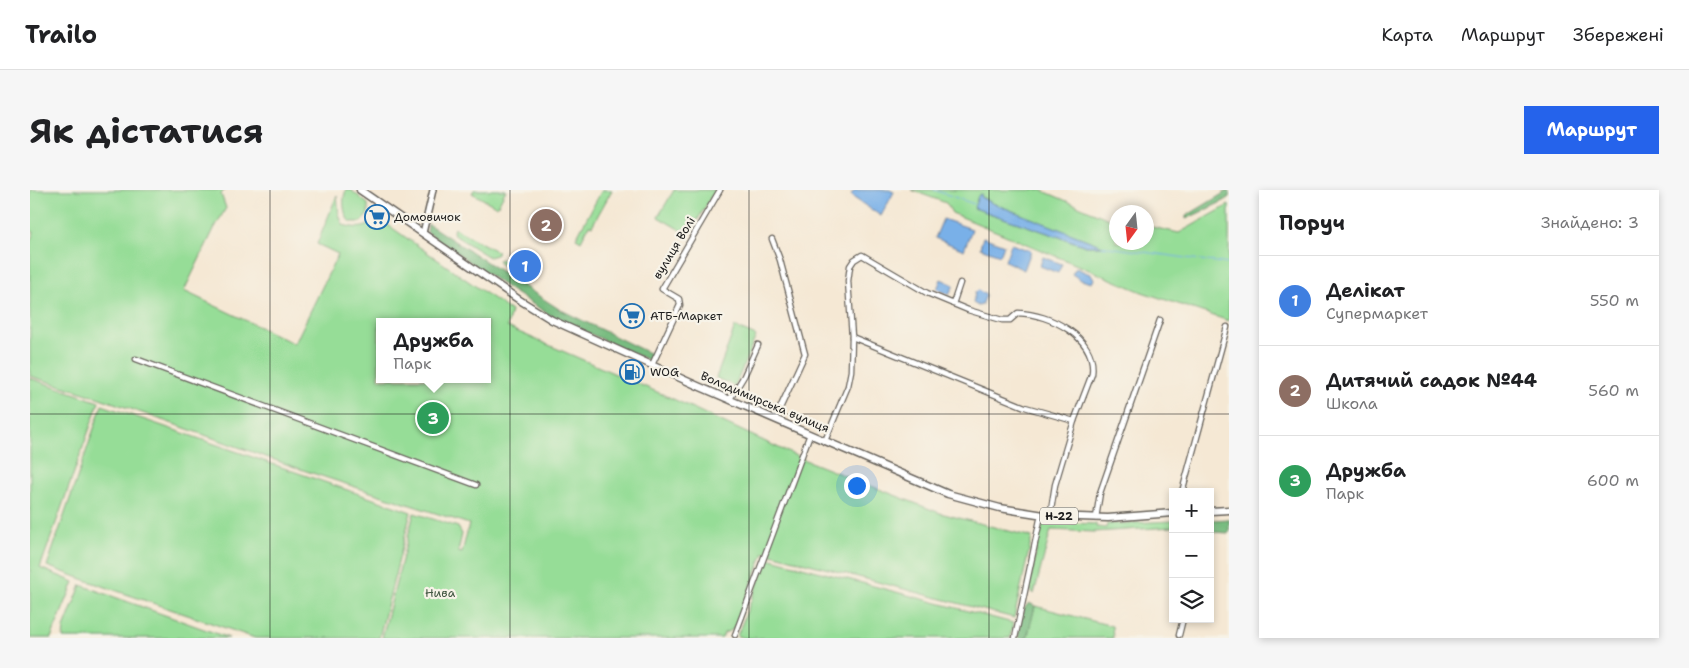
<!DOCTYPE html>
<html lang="uk">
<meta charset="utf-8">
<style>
body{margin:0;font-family:"Shantell Sans",sans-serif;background:#f6f6f6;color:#202124}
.controls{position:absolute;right:15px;bottom:15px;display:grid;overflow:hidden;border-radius:0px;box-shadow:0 2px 8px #0003}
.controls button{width:45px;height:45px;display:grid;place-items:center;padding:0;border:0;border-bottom:1px solid #e0e0e0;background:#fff;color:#202124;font:25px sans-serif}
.compass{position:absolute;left:1079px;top:15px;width:45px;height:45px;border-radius:50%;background:#fff;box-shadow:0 2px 8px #0003;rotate:195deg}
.you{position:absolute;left:826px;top:295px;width:18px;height:18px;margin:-12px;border:4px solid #fff;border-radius:50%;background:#1a73e8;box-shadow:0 0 0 8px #1a73e833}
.badge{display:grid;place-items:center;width:32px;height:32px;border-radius:50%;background:#2563eb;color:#fff;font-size:16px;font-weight:700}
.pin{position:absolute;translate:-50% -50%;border:2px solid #fff;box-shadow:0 1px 5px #0006}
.popup{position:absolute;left:346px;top:128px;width:115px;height:65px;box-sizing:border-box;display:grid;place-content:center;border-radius:0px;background:#fff;filter:drop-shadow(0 1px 4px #0005);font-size:16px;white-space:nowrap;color:#757577}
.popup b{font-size:19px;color:#202124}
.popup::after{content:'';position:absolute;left:50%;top:100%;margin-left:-10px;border:10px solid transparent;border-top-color:#fff}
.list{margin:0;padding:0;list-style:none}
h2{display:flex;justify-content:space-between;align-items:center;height:65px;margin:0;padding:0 20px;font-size:21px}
h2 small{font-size:16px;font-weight:400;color:#757577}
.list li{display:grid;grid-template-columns:32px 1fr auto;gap:15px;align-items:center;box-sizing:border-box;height:90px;padding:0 20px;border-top:1px solid #e0e0e0}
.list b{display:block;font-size:19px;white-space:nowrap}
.list p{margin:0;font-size:16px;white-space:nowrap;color:#757577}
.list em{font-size:16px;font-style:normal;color:#757577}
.icon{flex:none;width:28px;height:28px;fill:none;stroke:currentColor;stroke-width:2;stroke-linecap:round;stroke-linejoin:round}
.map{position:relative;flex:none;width:1199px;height:448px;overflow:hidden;border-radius:0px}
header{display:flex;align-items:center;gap:30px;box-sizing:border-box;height:70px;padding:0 25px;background:#fff;border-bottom:1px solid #e0e0e0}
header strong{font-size:24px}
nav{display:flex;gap:28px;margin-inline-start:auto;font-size:18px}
.intro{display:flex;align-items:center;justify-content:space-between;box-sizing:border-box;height:120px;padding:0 30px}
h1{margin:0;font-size:35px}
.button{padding:12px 22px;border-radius:0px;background:#2563eb;color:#fff;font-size:18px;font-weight:700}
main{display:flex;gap:30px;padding:0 30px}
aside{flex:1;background:#fff;border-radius:0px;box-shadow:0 2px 8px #0003}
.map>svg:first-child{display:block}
.green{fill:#96dd97;stroke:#597c5a;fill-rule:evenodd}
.forest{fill:#78bc80;stroke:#4a6c4e}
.water{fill:#79b0e8;stroke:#4a6682}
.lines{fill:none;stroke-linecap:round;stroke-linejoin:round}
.stream{stroke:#79b0e8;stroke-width:1}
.minor-casing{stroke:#68635c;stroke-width:7}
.tertiary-casing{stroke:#68635c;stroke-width:8}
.primary-casing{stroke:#68635c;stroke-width:9}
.minor{stroke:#fff;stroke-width:4.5}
.tertiary{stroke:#fff;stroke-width:5}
.primary{stroke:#fff;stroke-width:6}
.grid{fill:none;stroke:#1c1c1c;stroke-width:1;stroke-opacity:0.55}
.labels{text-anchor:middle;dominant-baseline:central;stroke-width:4.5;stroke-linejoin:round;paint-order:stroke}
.shield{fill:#f7f3e8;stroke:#5e5c59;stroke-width:1}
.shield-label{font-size:11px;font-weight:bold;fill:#1c1c1c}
.poi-label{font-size:12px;fill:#1c1c1c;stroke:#f7f3e8;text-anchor:start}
.street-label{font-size:12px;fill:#1c1c1c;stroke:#f7f3e8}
.park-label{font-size:12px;fill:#415641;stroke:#f7f3e8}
</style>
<header>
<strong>Trailo</strong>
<nav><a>Карта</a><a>Маршрут</a><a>Збережені</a></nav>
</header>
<div class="intro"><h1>Як дістатися</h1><a class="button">Маршрут</a></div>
<main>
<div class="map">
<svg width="1199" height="448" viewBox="0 0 1199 448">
<rect width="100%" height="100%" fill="#f7f3e8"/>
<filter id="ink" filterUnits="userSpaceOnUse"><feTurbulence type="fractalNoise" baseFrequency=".02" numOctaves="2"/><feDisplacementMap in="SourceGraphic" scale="10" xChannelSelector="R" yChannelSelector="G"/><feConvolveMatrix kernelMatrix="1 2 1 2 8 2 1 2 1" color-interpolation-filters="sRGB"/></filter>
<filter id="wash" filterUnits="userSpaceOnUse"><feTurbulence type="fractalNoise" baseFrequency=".0096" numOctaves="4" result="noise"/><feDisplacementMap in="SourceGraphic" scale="20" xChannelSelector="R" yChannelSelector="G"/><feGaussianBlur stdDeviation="1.12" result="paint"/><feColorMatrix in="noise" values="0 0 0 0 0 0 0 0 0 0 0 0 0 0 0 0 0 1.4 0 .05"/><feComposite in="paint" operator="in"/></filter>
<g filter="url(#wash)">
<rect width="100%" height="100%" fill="#f5e8d4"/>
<g class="green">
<path d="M 0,0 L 195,0 L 191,4 L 196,18 L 184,39 L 154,101 L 263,153 L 266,151 L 308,64 L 287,54 L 307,5 L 309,25 L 313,35 C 327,39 337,39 348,28 L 481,121 L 477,137 L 641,208 L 775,270 L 910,323 L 1002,347 L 984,428 L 734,362 L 707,432 L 702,440 L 694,443 L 692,448 L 352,448 L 384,323 L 428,337 L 432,344 L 428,362 L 432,363 L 439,334 L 276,281 L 67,207 L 0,186 L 0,52 L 4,42 L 0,40 ZM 349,132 L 457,132 L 457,189 L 349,189 Z"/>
<path d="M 316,0 L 321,0 L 338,14 L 338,24 L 331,32 L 320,32 C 313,25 312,9 316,0 Z"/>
<polygon points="444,0 476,0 467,17 442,3"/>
<polygon points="572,0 582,0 562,36 559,35 551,51 546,48"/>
<polygon points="644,0 685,0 659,45 628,27"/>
<path d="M 881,0 L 1011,0 L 1086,32 L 1086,52 L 1116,52 L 1117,36 L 1149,43 L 1199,15 L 1199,131 L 1112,102 L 922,23 L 916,13 ZM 952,7 L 962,13 L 1072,56 L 1056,56 L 944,18 Z"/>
<polygon points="424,38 468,62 466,65 459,67 424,45 423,41"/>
<polygon points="471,69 490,81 487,85 470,74 468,70"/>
<polygon points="705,137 726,146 705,196 686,188"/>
<polygon points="0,188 69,212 10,378 44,392 21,448 0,448"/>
<polygon points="72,215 381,322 349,448 225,448 52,389 17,376"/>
<polygon points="1143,331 1143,337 1064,342 1021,340 1004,404 999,398 1010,341 1014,335 1019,332 1066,334 1066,337 1076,338 1077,334"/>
<polygon points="738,368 983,433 980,448 715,448 707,446"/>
<polygon points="51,395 199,448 33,448 34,438"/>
<polygon points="1005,416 1082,436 1083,448 997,448"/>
</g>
<g class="forest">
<polygon points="1199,0 1199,7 1194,11 1156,29 1156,26"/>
<polygon points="398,34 529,119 623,165 620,171 523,127 482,101 397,42"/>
<polygon points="1199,329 1199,343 1180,342 1180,330"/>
<path d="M 999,413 L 1005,416 L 997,448 L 988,448 C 990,438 990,419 999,413 Z"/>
</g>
<g class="water">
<polygon points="825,0 859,0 864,2 851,26 824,8 821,4"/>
<polygon points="951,4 952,8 962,13 1073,56 1056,56 944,18 948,6"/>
<polygon points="913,29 942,39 934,60 905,48"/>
<polygon points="953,47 974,55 970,65 950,58"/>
<polygon points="981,54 1001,61 994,80 975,71"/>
<polygon points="1013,67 1032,74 1028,83 1010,76"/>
<polygon points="1046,78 1062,85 1064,89 1062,93 1051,90 1042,84"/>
<polygon points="911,89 924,95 919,105 907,99"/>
<polygon points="948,100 956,105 952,115 948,116 943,113 945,103"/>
</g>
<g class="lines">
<g class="stream">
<polyline points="904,0 944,14"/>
<polyline points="1071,56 1199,74"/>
</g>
</g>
</g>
<g filter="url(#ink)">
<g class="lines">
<defs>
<g id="minor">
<polyline points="742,49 750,70 775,164 745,229"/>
<polyline points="923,114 930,93"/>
<polyline points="822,147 995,217 1044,231 1025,295 1020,326"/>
<polyline points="106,169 446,295"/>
<polyline points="622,175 650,115 649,109 632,99 690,0"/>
<polyline points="700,209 714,186 728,155"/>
<path d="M 795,251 L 818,196 L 821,181 L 822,147 L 818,91 L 820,76 L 824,70 L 832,65 L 897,103 L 938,120 L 972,130 L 980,130 L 988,123 C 1020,124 1067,147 1062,184 L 1044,231"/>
<polyline points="1152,302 1197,137"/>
<polyline points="1066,328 1070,303 1130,130"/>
<polyline points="705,445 780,244"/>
<polyline points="1149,445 1153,429"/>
<polyline points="985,448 1011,325"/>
</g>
<polyline id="tertiary" points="393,43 403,0"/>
<g id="primary">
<polyline points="330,0 488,109 522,130 668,196 918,304 970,318 1020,326 1078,328 1143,323"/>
<polyline points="1180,321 1199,320"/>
</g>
</defs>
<use href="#minor" class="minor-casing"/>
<use href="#tertiary" class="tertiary-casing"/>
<use href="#primary" class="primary-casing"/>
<use href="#minor" class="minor"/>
<use href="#tertiary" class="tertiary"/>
<use href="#primary" class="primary"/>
</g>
</g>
<path class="grid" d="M 240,0 L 240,448M 480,0 L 480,448M 719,0 L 719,448M 959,0 L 959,448M 0,224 L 1199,224"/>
<defs>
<symbol id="supermarket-ring" viewBox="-11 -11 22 22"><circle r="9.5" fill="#f7f3e8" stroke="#1f6fb2" stroke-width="1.5"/><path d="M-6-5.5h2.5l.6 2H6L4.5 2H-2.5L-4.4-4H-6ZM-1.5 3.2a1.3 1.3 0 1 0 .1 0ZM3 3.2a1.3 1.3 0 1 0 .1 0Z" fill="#1f6fb2"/></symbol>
<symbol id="fuel-ring" viewBox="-11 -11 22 22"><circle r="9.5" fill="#f7f3e8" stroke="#1f6fb2" stroke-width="1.5"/><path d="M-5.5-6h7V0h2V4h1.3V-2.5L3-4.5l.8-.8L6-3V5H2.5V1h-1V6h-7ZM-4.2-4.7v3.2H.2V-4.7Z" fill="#1f6fb2"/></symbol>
</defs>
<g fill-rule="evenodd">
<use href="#supermarket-ring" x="333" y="13" width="28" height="28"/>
<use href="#supermarket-ring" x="588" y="112" width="28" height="28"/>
<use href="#fuel-ring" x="588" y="168" width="28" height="28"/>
</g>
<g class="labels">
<rect class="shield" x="1010" y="317.5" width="38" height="17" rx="4"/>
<g class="shield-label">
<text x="1029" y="326">Н-22</text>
</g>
<g class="poi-label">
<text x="364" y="27">Домовичок</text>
<text x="620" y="126">АТБ-Маркет</text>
<text x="620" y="182">WOG</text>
</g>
<g class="street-label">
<text transform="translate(644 58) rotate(-59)">вулиця Волі</text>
<text transform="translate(735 212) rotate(23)">Володимирська вулиця</text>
</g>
<g class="park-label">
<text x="410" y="403">Нива</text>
</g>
</g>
</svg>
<div class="controls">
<button>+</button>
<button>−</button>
<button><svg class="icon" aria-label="layers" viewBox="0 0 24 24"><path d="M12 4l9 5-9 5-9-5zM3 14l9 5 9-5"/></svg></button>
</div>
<svg class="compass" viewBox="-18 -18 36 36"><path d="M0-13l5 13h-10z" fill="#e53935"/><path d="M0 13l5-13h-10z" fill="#757577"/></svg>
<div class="you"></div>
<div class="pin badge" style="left:495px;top:76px;background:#3f7fe0">1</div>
<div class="pin badge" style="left:516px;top:35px;background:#8d6e63">2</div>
<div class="pin badge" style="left:403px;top:228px;background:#2e9e5b">3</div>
<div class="popup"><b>Дружба</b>Парк</div>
</div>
<aside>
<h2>Поруч<small>Знайдено: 3</small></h2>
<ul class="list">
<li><span class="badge" style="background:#3f7fe0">1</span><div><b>Делікат</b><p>Супермаркет</p></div><em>550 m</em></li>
<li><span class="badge" style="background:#8d6e63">2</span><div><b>Дитячий садок №44</b><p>Школа</p></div><em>560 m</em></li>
<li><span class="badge" style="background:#2e9e5b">3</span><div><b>Дружба</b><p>Парк</p></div><em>600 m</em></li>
</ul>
</aside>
</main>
